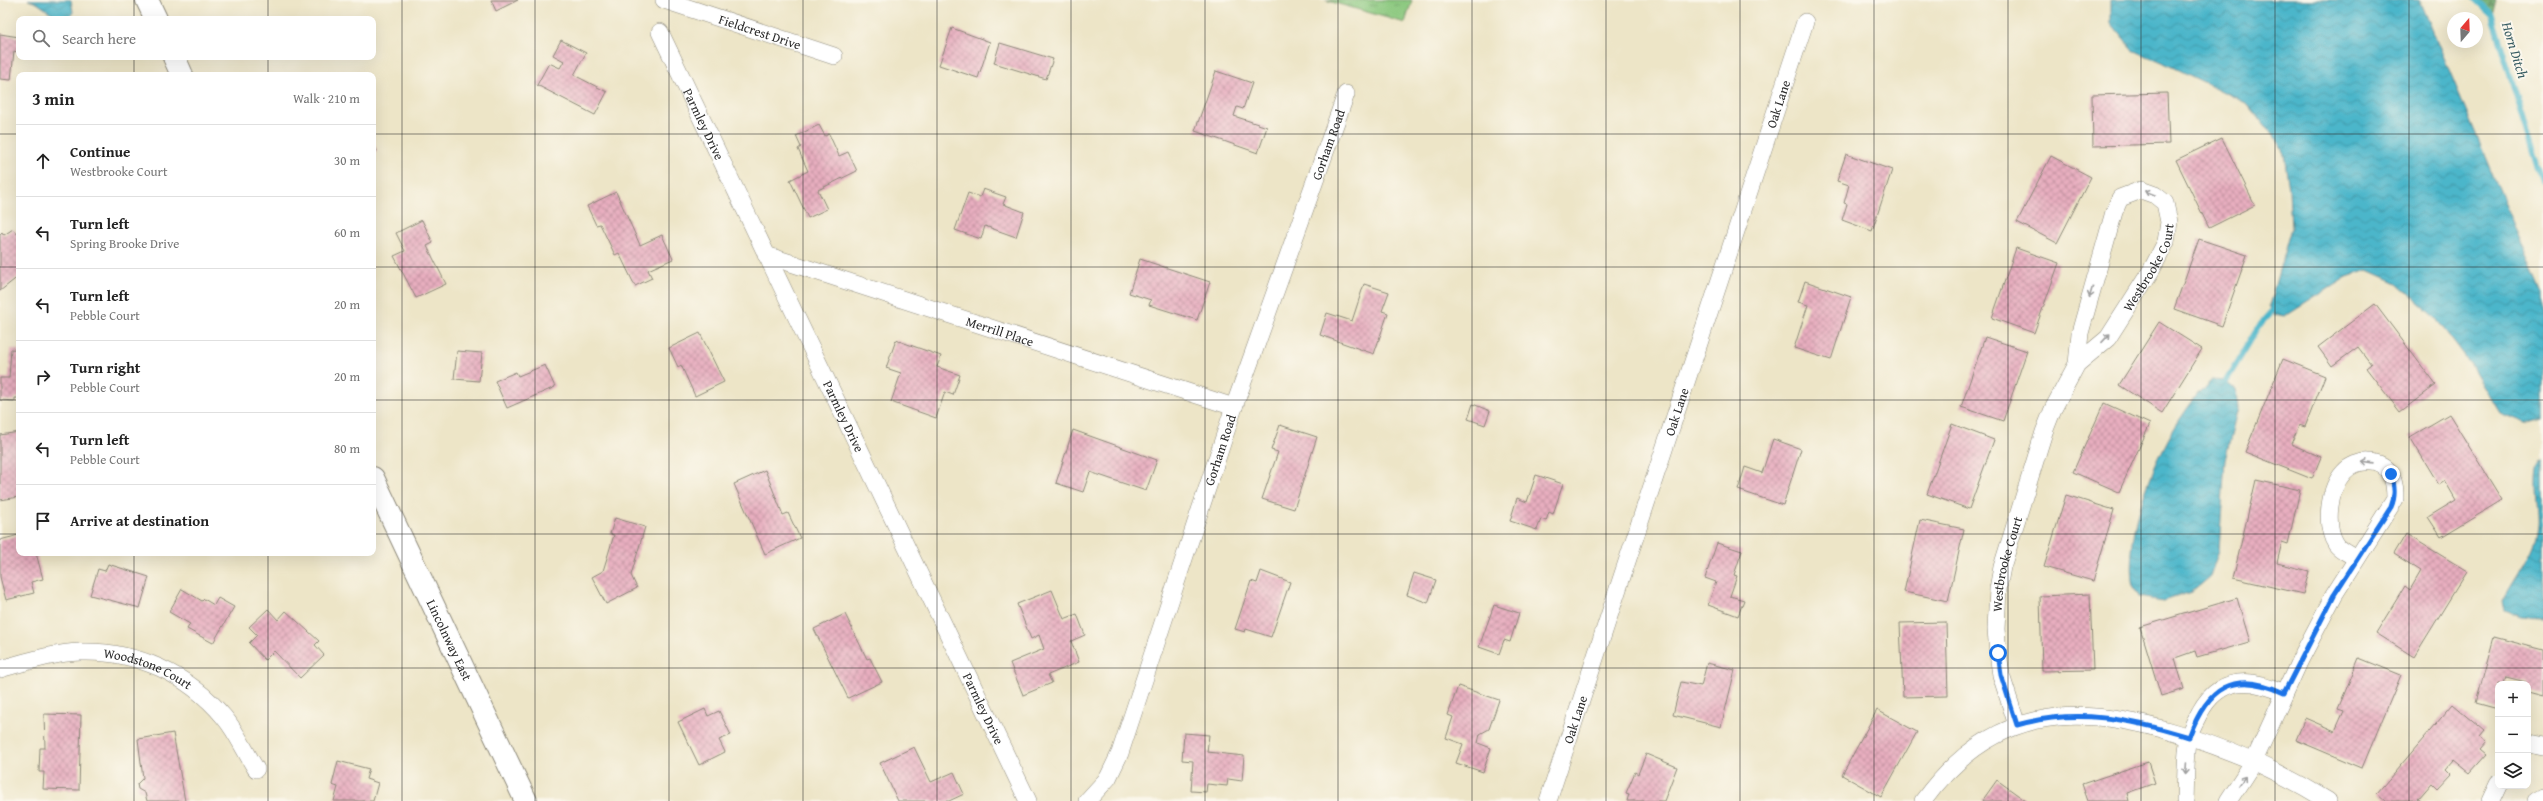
<!DOCTYPE html>
<meta charset="utf-8">
<style>
body{margin:0;font-family:"Gentium Book Plus",serif;background:#f6f6f6;color:#222}
.controls{position:absolute;right:12px;bottom:12px;display:grid;overflow:hidden;border-radius:8px;box-shadow:0 4px 16px #0002}
.controls button{width:36px;height:36px;display:grid;place-items:center;padding:0;border:0;border-bottom:1px solid #e0e0e0;background:#fff;color:#222;font:20px sans-serif}
.compass{position:absolute;left:2447px;top:12px;width:36px;height:36px;border-radius:50%;background:#fff;box-shadow:0 4px 16px #0002;rotate:19deg}
.stop{position:absolute;width:12px;height:12px;margin:-9px;border:3px solid #1a73e8;border-radius:50%;background:#fff}
.stop.end{background:#1a73e8;border-color:#fff;box-shadow:0 1px 4px #0008}
.list{margin:0;padding:0;list-style:none}
h2{display:flex;justify-content:space-between;align-items:center;height:52px;margin:0;padding:0 16px;font-size:17px}
h2 small{font-size:13px;font-weight:400;color:#767676}
.list li{display:grid;grid-template-columns:26px 1fr auto;gap:12px;align-items:center;box-sizing:border-box;height:72px;padding:0 16px;border-top:1px solid #e0e0e0}
.list b{display:block;font-size:15px;white-space:nowrap}
.list p{margin:0;font-size:13px;white-space:nowrap;color:#767676}
.list em{font-size:13px;font-style:normal;color:#767676}
.icon{flex:none;width:22px;height:22px;fill:none;stroke:currentColor;stroke-width:2;stroke-linecap:round;stroke-linejoin:round}
.map{position:relative;flex:none;width:2543px;height:801px;overflow:hidden}
.search{position:absolute;background:#fff;box-shadow:0 4px 16px #0002;left:16px;top:16px;width:360px;height:44px;display:flex;align-items:center;gap:10px;box-sizing:border-box;padding:0 14px;border-radius:8px;color:#767676;font-size:15px}
.panel{position:absolute;background:#fff;box-shadow:0 4px 16px #0002;left:16px;top:72px;width:360px;height:484px;border-radius:8px}
.map>svg:first-child{display:block}
.forest{fill:url(#forest-firs);stroke:#4d6c4c}
.park{fill:url(#park-tufts);stroke:#5a7a54}
.water{fill:url(#water-waves);stroke:#3c707a}
.lines{fill:none;stroke-linecap:round;stroke-linejoin:round}
.stream{stroke:#4cb6ca;stroke-width:6}
.building{fill:url(#building-cross-hatch)}
.street-casing{stroke:#8c8879;stroke-width:18}
.highway-casing{stroke:#8c8879;stroke-width:24}
.street{stroke:#fff;stroke-width:17}
.highway{stroke:#fff;stroke-width:22}
.oneway{stroke:#a0a0a0}
.route{stroke:#1a73e8;stroke-width:5}
.grid{fill:none;stroke:#2b2b2b;stroke-width:1;stroke-opacity:0.55}
.labels{text-anchor:middle;dominant-baseline:central;stroke-width:4;stroke-linejoin:round;paint-order:stroke}
.street-label{font-size:13px;fill:#2b2b2b;stroke:#fbf7ec}
.water-label{font-size:14px;font-style:italic;fill:#375c63;stroke:#fbf7ec}
</style>
<div class="map">
<svg width="2543" height="801" viewBox="0 0 2543 801">
<defs>
<pattern id="forest-firs" width="22" height="20" patternUnits="userSpaceOnUse"><rect width="22" height="20" fill="#6fac6d"/><path d="M5 1l3.5 6h-7zM16 11l3.5 6h-7z" fill="#5b8c5a"/></pattern>
<pattern id="park-tufts" width="24" height="20" patternUnits="userSpaceOnUse"><rect width="24" height="20" fill="#8ac87e"/><path d="M3 7l-1-3M5 7V3M7 7l1-3M15 17l-1-3M17 17v-4M19 17l1-3" fill="none" stroke="#71a367"/></pattern>
<pattern id="water-waves" width="16" height="10" patternUnits="userSpaceOnUse"><rect width="16" height="10" fill="#4cb6ca"/><path d="M0 5q4-4 8 0t8 0" fill="none" stroke="#3f94a4"/></pattern>
<pattern id="building-cross-hatch" width="8" height="8" patternUnits="userSpaceOnUse"><rect width="8" height="8" fill="#e8aebf"/><path d="M0 0l8 8M0 8l8-8" fill="none" stroke="#bc8e9b"/></pattern>
</defs>
<rect width="100%" height="100%" fill="#fbf7ec"/>
<filter id="ink" filterUnits="userSpaceOnUse"><feTurbulence type="fractalNoise" baseFrequency=".025" numOctaves="2"/><feDisplacementMap in="SourceGraphic" scale="8" xChannelSelector="R" yChannelSelector="G"/><feConvolveMatrix kernelMatrix="1 2 1 2 8 2 1 2 1" color-interpolation-filters="sRGB"/></filter>
<filter id="wash" filterUnits="userSpaceOnUse"><feTurbulence type="fractalNoise" baseFrequency=".012" numOctaves="4" result="noise"/><feDisplacementMap in="SourceGraphic" scale="16" xChannelSelector="R" yChannelSelector="G"/><feGaussianBlur stdDeviation="0.9" result="paint"/><feColorMatrix in="noise" values="0 0 0 0 0 0 0 0 0 0 0 0 0 0 0 0 0 1.4 0 .05"/><feComposite in="paint" operator="in"/></filter>
<g filter="url(#wash)">
<rect width="100%" height="100%" fill="#ede5c7"/>
<polygon class="forest" points="2475,0 2496,0 2492,16"/>
<polygon class="park" points="1325,0 1412,0 1405,23"/>
<g class="water">
<polygon points="28,0 71,0 73,12 70,18 57,17 37,3"/>
<polygon points="2111,0 2420,0 2543,295 2543,418 2525,423 2500,413 2471,365 2434,316 2397,283 2368,270 2347,277 2284,317 2275,315 2269,306 2291,228 2289,189 2283,148 2246,103 2173,67 2133,50 2111,23"/>
<path d="M 2212,380 L 2226,381 L 2236,389 L 2238,408 L 2225,460 L 2219,550 L 2210,576 L 2191,592 L 2164,601 L 2139,597 C 2137,592 2132,586 2132,581 C 2125,519 2167,421 2212,380 Z"/>
<path d="M 2543,460 L 2543,617 L 2521,616 L 2504,610 L 2502,601 C 2514,576 2535,554 2539,526 C 2541,510 2531,471 2543,460 Z"/>
</g>
<g class="lines">
<g class="stream">
<polyline points="2475,0 2492,16 2543,182"/>
<polyline points="2226,381 2261,323 2272,311"/>
</g>
</g>
<g id="blocks">
<g class="building">
<polygon points="491,0 518,0 496,11"/>
<polygon points="952,28 990,42 978,78 939,65"/>
<polygon points="0,34 19,37 17,52 14,51 11,80 0,79"/>
<polygon points="561,40 586,53 574,75 607,92 595,115 537,85 549,63 560,68 564,61 553,55"/>
<polygon points="1000,43 1053,59 1046,79 994,63"/>
<polygon points="1216,71 1252,83 1243,109 1237,107 1234,116 1267,127 1258,153 1195,131"/>
<polygon points="2167,93 2169,144 2093,146 2092,95"/>
<polygon points="819,125 825,136 829,134 839,156 848,152 857,171 818,190 827,209 808,218 790,180 808,171 798,149 801,147 796,136"/>
<polygon points="2222,138 2255,205 2209,228 2176,160"/>
<polygon points="373,142 377,151 373,154"/>
<polygon points="1846,154 1892,170 1872,231 1842,220 1847,204 1844,203 1849,185 1837,181"/>
<polygon points="2051,156 2091,177 2057,243 2017,222"/>
<polygon points="983,189 1006,197 1003,204 1024,212 1016,237 985,226 981,239 955,230 968,193 980,197"/>
<polygon points="616,192 640,245 662,235 673,259 648,270 652,278 635,286 619,253 615,255 600,224 596,225 587,206"/>
<polygon points="422,220 433,243 427,246 446,284 416,298 394,256 405,251 396,233"/>
<polygon points="13,229 19,236 19,276 0,291 0,234 2,232 4,235"/>
<polygon points="2199,239 2247,255 2222,326 2174,309"/>
<polygon points="2016,248 2059,263 2034,333 1992,318"/>
<polygon points="1140,259 1210,282 1197,320 1149,305 1151,300 1129,293"/>
<polygon points="1805,281 1851,297 1831,360 1794,348 1808,305 1798,302"/>
<polygon points="1364,284 1389,292 1382,311 1388,313 1374,354 1320,335 1327,313 1352,321"/>
<polygon points="2375,304 2436,385 2400,412 2366,368 2371,364 2358,347 2332,366 2318,347"/>
<polygon points="2159,322 2202,349 2162,413 2119,385"/>
<polygon points="700,333 724,382 695,396 681,365 678,367 669,348"/>
<polygon points="1985,337 2027,351 2003,421 1961,407"/>
<polygon points="896,340 941,356 937,367 960,375 953,395 945,392 936,418 891,402 901,373 886,368"/>
<polygon points="11,349 19,350 19,398 15,398 15,401 0,400 0,378 9,378"/>
<polygon points="457,351 482,353 479,381 454,379"/>
<polygon points="2283,359 2325,376 2305,427 2299,425 2291,444 2321,457 2312,479 2245,452"/>
<polygon points="545,365 555,387 507,408 495,381 516,372 518,376"/>
<polygon points="2104,403 2150,424 2119,492 2073,472"/>
<polygon points="1473,404 1490,411 1485,425 1468,419"/>
<polygon points="2449,414 2502,500 2441,537 2428,517 2456,500 2445,481 2439,485 2410,437"/>
<polygon points="1952,424 1994,440 1969,509 1927,494"/>
<polygon points="1280,425 1317,437 1294,509 1262,499 1278,452 1271,450"/>
<polygon points="1073,430 1157,460 1146,491 1090,472 1083,492 1056,483"/>
<polygon points="19,432 19,497 0,500 0,435"/>
<polygon points="1773,439 1801,449 1783,505 1738,490 1745,467 1762,473"/>
<polygon points="765,470 783,515 788,513 800,538 765,554 734,484"/>
<polygon points="1536,475 1563,484 1553,514 1549,512 1546,521 1541,519 1537,530 1510,521 1517,498 1527,502"/>
<polygon points="2256,480 2300,490 2288,544 2282,542 2277,563 2309,571 2303,594 2233,578"/>
<polygon points="2066,495 2114,510 2093,581 2044,567"/>
<polygon points="615,518 645,527 631,575 637,588 606,604 592,577 603,571 614,535 610,534"/>
<polygon points="1920,520 1964,529 1948,601 1904,592"/>
<polygon points="2406,534 2467,571 2414,657 2376,633 2405,586 2410,590 2421,571 2394,554"/>
<polygon points="19,535 19,553 36,553 43,579 31,582 34,593 6,600 0,577 0,540"/>
<polygon points="1717,543 1742,551 1734,575 1737,576 1730,596 1744,600 1738,616 1708,605 1716,582 1705,578"/>
<polygon points="108,564 149,577 140,608 90,595 98,569 105,571"/>
<polygon points="1261,571 1290,582 1271,637 1246,629 1245,632 1235,629 1251,581 1257,583"/>
<polygon points="1414,573 1436,580 1428,603 1407,595"/>
<polygon points="182,589 202,601 204,599 214,605 218,598 234,607 213,643 187,629 190,624 169,612"/>
<polygon points="1052,590 1064,619 1077,614 1085,635 1071,641 1079,662 1048,675 1052,683 1023,695 1010,663 1044,649 1039,635 1031,639 1017,604"/>
<polygon points="2090,594 2093,670 2042,671 2040,596"/>
<polygon points="2237,598 2250,642 2197,657 2195,651 2175,658 2184,689 2161,696 2140,627"/>
<polygon points="1494,605 1519,613 1510,642 1504,640 1499,654 1479,647"/>
<polygon points="268,609 278,620 286,611 319,641 315,645 324,655 300,678 274,651 265,660 249,643 257,635 249,627"/>
<polygon points="845,614 867,659 870,658 882,682 848,698 814,629"/>
<polygon points="1946,622 1948,696 1903,697 1900,623"/>
<polygon points="2494,637 2543,650 2543,696 2528,692 2526,682 2506,677 2504,684 2498,684 2498,709 2476,703"/>
<polygon points="2359,658 2401,675 2362,768 2296,740 2305,718 2335,731 2344,711 2338,709"/>
<polygon points="1707,663 1735,670 1721,727 1673,715 1681,682 1701,686"/>
<polygon points="1458,686 1499,700 1489,729 1480,734 1478,743 1491,748 1483,772 1456,763 1463,744 1446,738 1453,717 1448,715"/>
<polygon points="2453,704 2485,731 2480,737 2486,742 2480,749 2486,754 2469,773 2453,760 2446,768 2452,774 2438,789 2432,783 2418,799 2421,801 2386,801 2377,793"/>
<polygon points="705,709 708,716 719,711 731,735 719,740 725,752 699,765 678,722"/>
<polygon points="1877,710 1917,732 1881,797 1842,775"/>
<polygon points="44,714 81,715 79,790 43,789 44,772 39,772 40,748 45,748"/>
<polygon points="173,733 185,801 147,801 145,793 138,789 137,784 143,778 138,739"/>
<polygon points="1184,733 1209,735 1207,752 1244,756 1242,781 1228,779 1227,786 1207,784 1206,792 1191,791 1193,761 1182,760"/>
<polygon points="914,747 931,782 954,772 964,794 949,801 898,801 880,763"/>
<polygon points="1646,754 1677,767 1664,801 1627,801 1629,794 1626,793 1635,772 1638,774"/>
<polygon points="338,761 369,769 366,779 378,783 373,801 334,801 338,787 332,785"/>
<polygon points="2148,762 2155,783 2127,793 2129,801 2088,801 2082,784"/>
<polygon points="1997,780 2026,801 1982,801"/>
</g>
</g>
</g>
<g filter="url(#ink)">
<use href="#blocks" fill-opacity="0" stroke="#8c8879" stroke-width="1"/>
<g class="lines">
<defs>
<g id="street">
<path id="s1" d="M 664,0 L 834,56"/>
<path id="s2" d="M 660,32 L 1028,801"/>
<path id="s3" d="M 766,255 L 1234,407"/>
<path id="s4" d="M 0,669 C 26,662 53,653 80,652 C 136,650 188,674 224,717 C 237,732 245,752 256,769"/>
<path id="s5" d="M 2017,725 L 2001,675 L 1998,653 L 1996,629 L 1998,589 L 2002,567 L 2044,432 L 2053,409 L 2077,364 L 2108,338 L 2152,269 L 2166,242 L 2169,222 L 2165,203 L 2155,195 L 2141,190 L 2120,198 L 2114,212 L 2080,333 L 2077,364"/>
<polyline points="2528,743 2543,746"/>
<path id="s6" d="M 1087,801 L 1108,778 L 1120,753 L 1234,407 L 1346,94"/>
<path id="s7" d="M 1548,801 L 1805,22"/>
<path d="M 1923,801 C 1991,708 2072,702 2176,733 C 2230,749 2280,771 2328,801"/>
<path d="M 2185,801 C 2186,780 2185,757 2189,737 C 2191,728 2196,720 2200,712 C 2220,676 2250,677 2284,693"/>
<path d="M 2228,801 L 2254,761 L 2300,660 L 2334,595 L 2395,499 C 2395,491 2395,483 2391,475 C 2382,457 2356,459 2344,472 C 2329,488 2324,525 2336,544 C 2340,550 2350,554 2356,558"/>
<polyline points="2490,801 2498,784"/>
<polyline points="2536,801 2543,797"/>
</g>
<g id="highway">
<polyline points="147,0 156,19"/>
<polyline points="174,57 182,75"/>
<path id="s8" d="M 373,478 L 526,801"/>
</g>
</defs>
<use href="#street" class="street-casing"/>
<use href="#highway" class="highway-casing"/>
<use href="#street" class="street"/>
<use href="#highway" class="highway"/>
</g>
<defs><path id="oneway-shaft" d="M-6 0H5M1.5-3L5.5 0L1.5 3" fill="none" stroke-width="1.6" stroke-linecap="round" stroke-linejoin="round"/></defs>
<g class="oneway">
<use href="#oneway-shaft" transform="translate(2150 193) rotate(-159)"/>
<use href="#oneway-shaft" transform="translate(2091 292) rotate(106)"/>
<use href="#oneway-shaft" transform="translate(2106 338) rotate(-47)"/>
<use href="#oneway-shaft" transform="translate(2368 463) rotate(-172)"/>
<use href="#oneway-shaft" transform="translate(2186 769) rotate(94)"/>
<use href="#oneway-shaft" transform="translate(2242 781) rotate(-55)"/>
</g>
</g>
<g class="lines" filter="url(#ink)">
<path class="route" d="M 1998,653 L 2001,675 L 2017,725 C 2076,708 2131,719 2189,737 C 2207,688 2234,669 2284,693 L 2334,595 L 2391,507 C 2396,496 2395,486 2391,474"/>
</g>
<path class="grid" d="M 134,0 L 134,19M 268,0 L 268,19M 402,0 L 402,801M 535,0 L 535,801M 669,0 L 669,801M 803,0 L 803,801M 937,0 L 937,801M 1071,0 L 1071,801M 1205,0 L 1205,801M 1338,0 L 1338,801M 1472,0 L 1472,801M 1606,0 L 1606,801M 1740,0 L 1740,801M 1874,0 L 1874,801M 2008,0 L 2008,801M 2141,0 L 2141,801M 2275,0 L 2275,801M 2409,0 L 2409,801M 134,57 L 134,75M 268,57 L 268,75M 0,134 L 19,134M 373,134 L 2543,134M 0,267 L 19,267M 373,267 L 2543,267M 0,400 L 19,400M 373,400 L 2543,400M 0,534 L 19,534M 373,534 L 2543,534M 134,553 L 134,801M 268,553 L 268,801M 0,668 L 2543,668"/>
<g class="labels">
<g class="street-label">
<text stroke="none"><textPath href="#s1" startOffset="101">Fieldcrest Drive</textPath></text>
<text stroke="none"><textPath href="#s7" startOffset="734">Oak Lane</textPath></text>
<text stroke="none"><textPath href="#s2" startOffset="102">Parmley Drive</textPath></text>
<text stroke="none"><textPath href="#s6" startOffset="702">Gorham Road</textPath></text>
<text stroke="none"><textPath href="#s5" startOffset="501">Westbrooke Court</textPath></text>
<text stroke="none"><textPath href="#s3" startOffset="246">Merrill Place</textPath></text>
<text stroke="none"><textPath href="#s7" startOffset="410">Oak Lane</textPath></text>
<text stroke="none"><textPath href="#s2" startOffset="426">Parmley Drive</textPath></text>
<text stroke="none"><textPath href="#s6" startOffset="378">Gorham Road</textPath></text>
<text stroke="none"><textPath href="#s5" startOffset="165">Westbrooke Court</textPath></text>
<text stroke="none"><textPath href="#s8" startOffset="179">Lincolnway East</textPath></text>
<text stroke="none"><textPath href="#s4" startOffset="153">Woodstone Court</textPath></text>
<text stroke="none"><textPath href="#s2" startOffset="750">Parmley Drive</textPath></text>
<text stroke="none"><textPath href="#s7" startOffset="86">Oak Lane</textPath></text>
</g>
<g class="water-label">
<text transform="translate(2515 50) rotate(73)">Horn Ditch</text>
</g>
</g>
</svg>
<div class="controls">
<button>+</button>
<button>−</button>
<button><svg class="icon" aria-label="layers" viewBox="0 0 24 24"><path d="M12 4l9 5-9 5-9-5zM3 14l9 5 9-5"/></svg></button>
</div>
<svg class="compass" viewBox="-18 -18 36 36"><path d="M0-13l5 13h-10z" fill="#e53935"/><path d="M0 13l5-13h-10z" fill="#767676"/></svg>
<div class="stop" style="left:1998px;top:653px"></div>
<div class="stop end" style="left:2391px;top:474px"></div>
<div class="search"><svg class="icon" aria-label="search" viewBox="0 0 24 24"><circle cx="10" cy="10" r="6"/><path d="M15 15l6 6"/></svg>Search here</div>
<section class="panel">
<h2>3 min<small>Walk · 210 m</small></h2>
<ul class="list">
<li><svg class="icon" aria-label="ahead" viewBox="0 0 24 24"><path d="M12 20V5M6 11l6-6 6 6"/></svg><div><b>Continue</b><p>Westbrooke Court</p></div><em>30 m</em></li>
<li><svg class="icon" aria-label="left" viewBox="0 0 24 24"><path d="M17 20v-9H6M10 6l-5 5 5 5"/></svg><div><b>Turn left</b><p>Spring Brooke Drive</p></div><em>60 m</em></li>
<li><svg class="icon" aria-label="left" viewBox="0 0 24 24"><path d="M17 20v-9H6M10 6l-5 5 5 5"/></svg><div><b>Turn left</b><p>Pebble Court</p></div><em>20 m</em></li>
<li><svg class="icon" aria-label="right" viewBox="0 0 24 24"><path d="M7 20v-9h11M14 6l5 5-5 5"/></svg><div><b>Turn right</b><p>Pebble Court</p></div><em>20 m</em></li>
<li><svg class="icon" aria-label="left" viewBox="0 0 24 24"><path d="M17 20v-9H6M10 6l-5 5 5 5"/></svg><div><b>Turn left</b><p>Pebble Court</p></div><em>80 m</em></li>
<li><svg class="icon" aria-label="arrive" viewBox="0 0 24 24"><path d="M6 21V4h12l-3 4 3 4H6"/></svg><div><b>Arrive at destination</b></div></li>
</ul>
</section>
</div>
